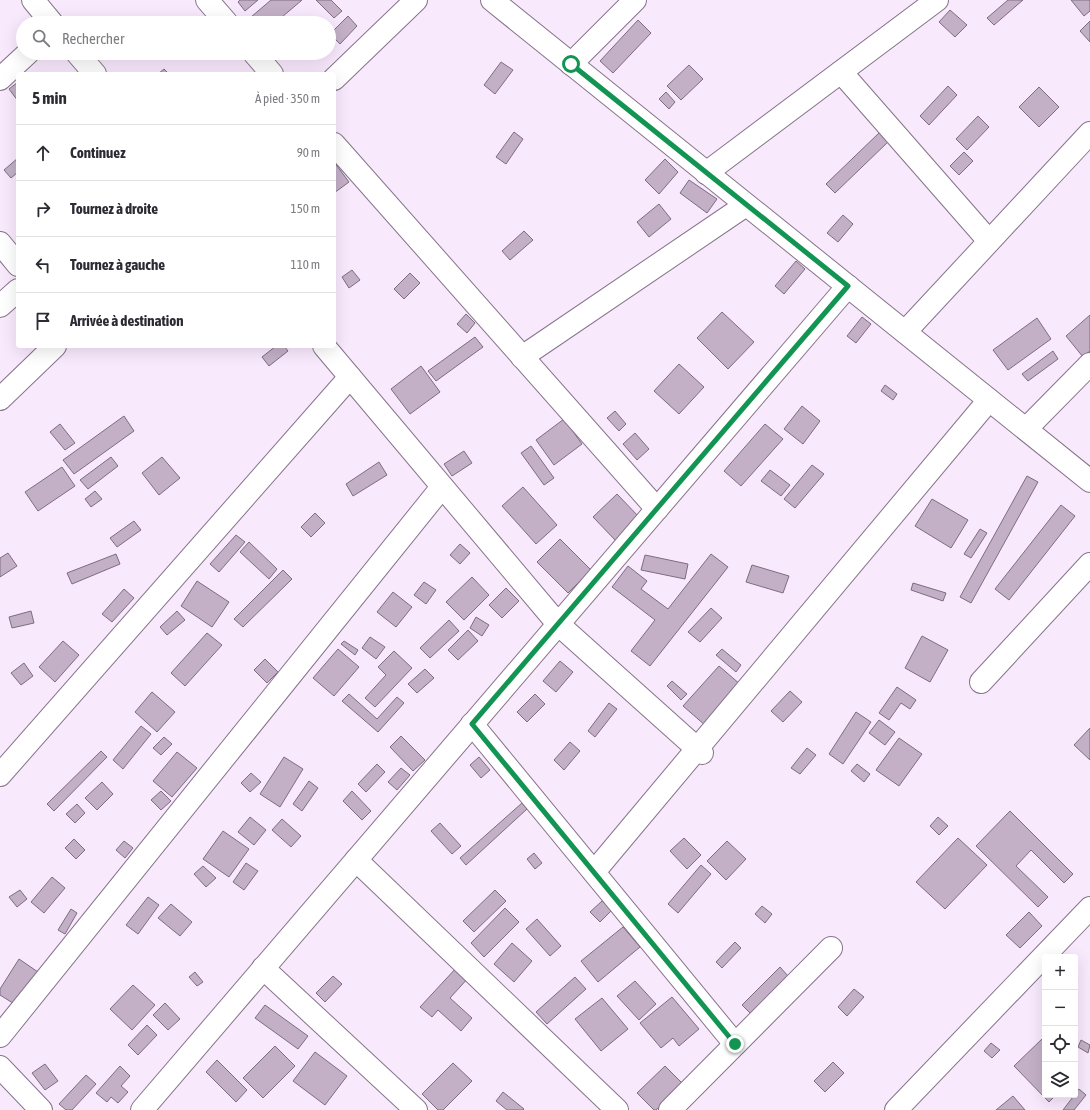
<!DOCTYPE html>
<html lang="fr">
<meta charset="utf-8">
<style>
body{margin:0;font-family:"Asap Condensed",sans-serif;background:#f2f2f3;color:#2b2b33}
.controls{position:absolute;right:12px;bottom:12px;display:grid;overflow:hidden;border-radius:4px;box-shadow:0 4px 16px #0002}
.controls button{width:36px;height:36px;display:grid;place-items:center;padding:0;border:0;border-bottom:1px solid #e1e1e2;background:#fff;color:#2b2b33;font:20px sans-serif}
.stop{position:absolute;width:12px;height:12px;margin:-9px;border:3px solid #129553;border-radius:50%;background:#fff}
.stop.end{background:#129553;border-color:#fff;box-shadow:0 1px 4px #0008}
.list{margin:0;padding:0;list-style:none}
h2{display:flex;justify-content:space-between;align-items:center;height:52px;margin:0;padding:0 16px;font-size:17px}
h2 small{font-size:13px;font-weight:400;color:#7c7c81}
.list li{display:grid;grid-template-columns:26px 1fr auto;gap:12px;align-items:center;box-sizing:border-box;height:56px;padding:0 16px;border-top:1px solid #e1e1e2}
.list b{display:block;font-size:15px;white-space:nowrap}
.list em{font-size:13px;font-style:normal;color:#7c7c81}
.icon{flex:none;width:22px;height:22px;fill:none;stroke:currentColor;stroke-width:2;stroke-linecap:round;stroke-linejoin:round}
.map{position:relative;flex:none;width:1090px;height:1110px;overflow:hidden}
.search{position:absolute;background:#fff;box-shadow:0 4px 16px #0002;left:16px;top:16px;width:320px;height:44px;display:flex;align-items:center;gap:10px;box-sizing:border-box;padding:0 14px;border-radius:22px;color:#7c7c81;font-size:15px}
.panel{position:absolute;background:#fff;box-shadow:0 4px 16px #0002;left:16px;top:72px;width:320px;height:276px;border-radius:4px}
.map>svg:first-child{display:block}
.building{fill:#c3b0c7;stroke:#7e6d82}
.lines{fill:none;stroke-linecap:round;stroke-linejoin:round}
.minor-casing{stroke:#86748a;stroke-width:24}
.minor{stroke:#fff;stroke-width:22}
.route{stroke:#129553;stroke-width:5}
</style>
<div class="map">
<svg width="1090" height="1110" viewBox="0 0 1090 1110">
<rect width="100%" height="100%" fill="#f9e9fd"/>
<g class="building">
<polygon points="240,0 258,0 245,11 238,2"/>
<polygon points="271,0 302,0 275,23 256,23 251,17"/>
<polygon points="316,0 331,0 342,11 334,18"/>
<polygon points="1008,0 1023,0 994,25 987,18"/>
<polygon points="1071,0 1090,0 1090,11 1084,16"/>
<polygon points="950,10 967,25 955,37 939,22"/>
<polygon points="348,16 357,26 340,44 330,34"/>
<polygon points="638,20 651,33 613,73 600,61"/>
<polygon points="1090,21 1090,42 1080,31"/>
<polygon points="501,62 513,70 495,94 484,85"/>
<polygon points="689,65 703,79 681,100 667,86"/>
<polygon points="164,69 169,74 158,74"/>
<polygon points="18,82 18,101 9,89"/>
<polygon points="948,86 957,95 929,125 920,116"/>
<polygon points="1039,87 1059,107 1039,127 1019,107"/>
<polygon points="666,92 675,102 669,109 659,99"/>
<polygon points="978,116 989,127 967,150 956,139"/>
<polygon points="514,132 523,139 506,164 496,157"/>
<polygon points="880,132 889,141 835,193 826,184"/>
<polygon points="964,152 973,161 959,175 950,166"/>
<polygon points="18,158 18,172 11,178 4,170"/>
<polygon points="665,159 678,172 659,194 645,180"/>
<polygon points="334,162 349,182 334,193"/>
<polygon points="689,180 717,199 707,213 680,193"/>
<polygon points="659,204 671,219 649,237 637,222"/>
<polygon points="843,215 853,224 838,242 827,233"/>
<polygon points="524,231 533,240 510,260 502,251"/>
<polygon points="796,261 805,269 784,294 775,286"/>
<polygon points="352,270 360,280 349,288 342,277"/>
<polygon points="410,273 420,283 404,299 394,289"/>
<polygon points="722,312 754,342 728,369 697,338"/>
<polygon points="466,314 475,323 467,333 457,324"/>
<polygon points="1090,315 1090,351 1083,357 1066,336"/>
<polygon points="862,317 871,324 856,343 847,336"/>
<polygon points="1037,318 1051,339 1008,370 993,350"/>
<polygon points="475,337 483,347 436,381 428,371"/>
<polygon points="276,346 284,346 288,351 269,366 262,357"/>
<polygon points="1053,351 1058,359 1028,381 1022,374"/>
<polygon points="679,364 704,387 679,414 654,391"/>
<polygon points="421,366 440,392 410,414 391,389"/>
<polygon points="885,385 897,394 893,400 881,391"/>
<polygon points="802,406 820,421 803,444 784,429"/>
<polygon points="615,411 626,424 619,431 607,418"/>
<polygon points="124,416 134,431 74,474 63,460"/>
<polygon points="564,419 582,444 554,465 536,440"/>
<polygon points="60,424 75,443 65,450 50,432"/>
<polygon points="765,424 783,439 741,486 724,471"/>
<polygon points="635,433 649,449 637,460 623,444"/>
<polygon points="531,446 554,478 544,485 521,453"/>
<polygon points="464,451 472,463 452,476 444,464"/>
<polygon points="111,457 118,466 88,489 80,480"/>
<polygon points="162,457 180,478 159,495 142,473"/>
<polygon points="379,462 387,475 353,496 346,484"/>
<polygon points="812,465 824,474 795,508 784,499"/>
<polygon points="62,467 75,486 38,511 25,492"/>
<polygon points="770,470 790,485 781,496 761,481"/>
<polygon points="1027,476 1038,482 971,603 960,597"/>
<polygon points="523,487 557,525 536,544 502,506"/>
<polygon points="95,491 102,499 91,507 85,499"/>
<polygon points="617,494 640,518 616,541 593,517"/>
<polygon points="932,499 968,520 951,548 915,526"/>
<polygon points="1061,505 1075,516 1009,600 995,589"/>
<polygon points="315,513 325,523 311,537 301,527"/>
<polygon points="134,521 141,530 117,547 110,538"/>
<polygon points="980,529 987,533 971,558 964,554"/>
<polygon points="236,535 245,542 219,572 210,564"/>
<polygon points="560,539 591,570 568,593 537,562"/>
<polygon points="249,542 277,569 269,579 240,552"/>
<polygon points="460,544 470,553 460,564 450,555"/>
<polygon points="8,553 17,566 0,577 0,558"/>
<polygon points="116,554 120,564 72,584 67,573"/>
<polygon points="711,554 728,567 650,666 631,651 655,620 612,587 628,566 647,581 641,589 668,609"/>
<polygon points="645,555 688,564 685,579 641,570"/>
<polygon points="752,565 789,576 783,593 746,582"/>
<polygon points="283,570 292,579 243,627 234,619"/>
<polygon points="472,577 489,595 464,620 446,602"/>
<polygon points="197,581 229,602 212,627 181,606"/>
<polygon points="424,582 436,590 426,604 414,595"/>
<polygon points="913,583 946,593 943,601 911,590"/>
<polygon points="506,588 519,601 502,618 489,605"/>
<polygon points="124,589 134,598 112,622 102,614"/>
<polygon points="393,592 412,607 396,627 377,612"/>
<polygon points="711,608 722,618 700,642 688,632"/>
<polygon points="31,611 34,623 12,628 9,617"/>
<polygon points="177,611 185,620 167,635 160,627"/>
<polygon points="476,617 489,625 482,636 470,628"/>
<polygon points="449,620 459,631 430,658 420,648"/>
<polygon points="468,630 478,641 458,660 448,650"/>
<polygon points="207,633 222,645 185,686 171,673"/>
<polygon points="922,636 948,650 930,682 905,668"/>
<polygon points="370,637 385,647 376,659 362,648"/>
<polygon points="63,641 79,655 55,682 39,667"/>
<polygon points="344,641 358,650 355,655 341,644"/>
<polygon points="338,649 359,667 334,696 313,678"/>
<polygon points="722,649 741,665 736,672 716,655"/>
<polygon points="394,651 412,668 375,707 365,698 386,675 378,667"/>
<polygon points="265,659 278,672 267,683 254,670"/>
<polygon points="560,661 573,672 556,692 543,681"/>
<polygon points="24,663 33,676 21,685 11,673"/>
<polygon points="719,666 741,685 706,726 683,706"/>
<polygon points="425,669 434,678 417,693 408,684"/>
<polygon points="672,681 687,694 681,700 667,686"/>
<polygon points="897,687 916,700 910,709 901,703 889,720 879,713"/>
<polygon points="790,691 802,702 783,722 771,711"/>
<polygon points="152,692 175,712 157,732 135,712"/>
<polygon points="349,694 377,719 397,697 404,703 378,732 342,701"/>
<polygon points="535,694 545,704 527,722 517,712"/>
<polygon points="609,703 617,709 595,737 588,731"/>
<polygon points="856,712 871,722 843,764 829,754"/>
<polygon points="879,720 895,732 885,745 869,733"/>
<polygon points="141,726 151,734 123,769 113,760"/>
<polygon points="1090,728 1090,760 1074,745"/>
<polygon points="401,736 425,760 413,771 390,747"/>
<polygon points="164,737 172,744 161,755 153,748"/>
<polygon points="899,738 922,754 899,786 876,770"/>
<polygon points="570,742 580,751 564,770 554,760"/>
<polygon points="807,748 816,755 800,774 791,768"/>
<polygon points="101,751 107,757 54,811 47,804"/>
<polygon points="177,752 197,768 172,797 153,781"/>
<polygon points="284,757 303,769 280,807 260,794"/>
<polygon points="479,757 490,770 481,778 470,765"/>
<polygon points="377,764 385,772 366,792 358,784"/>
<polygon points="857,764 870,774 864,782 851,771"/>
<polygon points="401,768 410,775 397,790 388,782"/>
<polygon points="251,773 261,782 250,792 241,783"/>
<polygon points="309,781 318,788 302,811 293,804"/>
<polygon points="102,782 113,794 97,810 85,798"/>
<polygon points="161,791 171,801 161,810 151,800"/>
<polygon points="352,791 371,811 362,820 343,801"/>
<polygon points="522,803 527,809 466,865 460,858"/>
<polygon points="77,804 85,813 75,823 66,814"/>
<polygon points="1010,811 1073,874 1064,883 1031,850 1016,866 1048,897 1038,907 976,846"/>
<polygon points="250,817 266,830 254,845 238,832"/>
<polygon points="938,817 948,826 939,835 930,826"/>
<polygon points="282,819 301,836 291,847 272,830"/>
<polygon points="440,823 461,846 452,854 431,831"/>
<polygon points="223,831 249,849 229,877 203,859"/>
<polygon points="684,838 701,855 687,869 670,851"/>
<polygon points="958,838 987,865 945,909 916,882"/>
<polygon points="74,839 85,850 76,859 65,848"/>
<polygon points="124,841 133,848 125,858 116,850"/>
<polygon points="727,841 746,859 726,880 707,861"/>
<polygon points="534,853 542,863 535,869 527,859"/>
<polygon points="246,863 258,871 244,890 233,882"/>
<polygon points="701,865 711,874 678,913 668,904"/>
<polygon points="203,866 216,878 206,887 194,874"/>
<polygon points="52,877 65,888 44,913 31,902"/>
<polygon points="20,890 27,899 17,907 9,897"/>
<polygon points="495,890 506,901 474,932 463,921"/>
<polygon points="148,897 159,905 138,934 126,925"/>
<polygon points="602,901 612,910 600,922 590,912"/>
<polygon points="171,904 192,922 180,936 158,918"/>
<polygon points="762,906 772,914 765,923 755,914"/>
<polygon points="505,908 519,922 484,957 471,943"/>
<polygon points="71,909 77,913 65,934 58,930"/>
<polygon points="1029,912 1042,926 1020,948 1006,935"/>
<polygon points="537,919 561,946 550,956 526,929"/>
<polygon points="623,927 640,947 598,982 581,961"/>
<polygon points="735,942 741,948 722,968 716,962"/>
<polygon points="512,943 532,961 514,982 494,964"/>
<polygon points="19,959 38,972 16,1005 0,995 0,989"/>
<polygon points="458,966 470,976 450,998 472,1018 461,1031 438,1010 432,1017 420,1007"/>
<polygon points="780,967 788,976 751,1014 742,1005"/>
<polygon points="195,972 203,982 197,986 189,977"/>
<polygon points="333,976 342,984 325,1002 316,993"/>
<polygon points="575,977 586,989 547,1024 536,1012"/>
<polygon points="635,981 656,1004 639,1020 617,996"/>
<polygon points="133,985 155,1005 132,1030 110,1009"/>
<polygon points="854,989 864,997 847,1016 838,1007"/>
<polygon points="672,997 699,1029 679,1046 673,1038 661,1048 640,1023"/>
<polygon points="602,998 628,1029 601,1051 575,1019"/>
<polygon points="165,1003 180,1019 168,1030 153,1015"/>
<polygon points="265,1005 308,1036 298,1049 255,1018"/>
<polygon points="147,1025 157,1035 138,1055 128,1045"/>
<polygon points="1042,1039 1045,1042 1045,1095 1056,1095 1049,1102 1014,1066"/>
<polygon points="1081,1040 1090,1045 1088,1053 1078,1047"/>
<polygon points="991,1043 1000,1050 992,1058 984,1051"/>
<polygon points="275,1046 295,1066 263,1098 243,1078"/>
<polygon points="315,1052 347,1076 325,1105 293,1081"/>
<polygon points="217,1060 247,1090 236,1102 206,1072"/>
<polygon points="833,1062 844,1073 825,1092 814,1081"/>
<polygon points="453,1063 472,1081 443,1110 438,1110 422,1094"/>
<polygon points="45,1064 58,1081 45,1090 32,1073"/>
<polygon points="120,1066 130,1076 121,1086 128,1092 118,1103 111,1097 107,1102 96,1093"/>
<polygon points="665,1066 683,1084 656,1110 654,1110 637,1093"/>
<polygon points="86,1075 96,1084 72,1110 66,1110 59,1104"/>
<polygon points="1079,1089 1086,1095 1074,1110 1063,1110"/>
<polygon points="503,1092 524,1109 523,1110 507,1110 496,1101"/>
<polygon points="1013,1096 1025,1110 996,1110"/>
</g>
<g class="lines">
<defs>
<g id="minor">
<polyline points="33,0 52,23"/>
<polyline points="207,0 227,23"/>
<polyline points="492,0 1090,481"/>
<polyline points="77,53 95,74"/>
<polyline points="254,53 272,74"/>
<polyline points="571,64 635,0"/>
<polyline points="841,72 989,241"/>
<polyline points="0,79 28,53"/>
<polyline points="334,79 416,0"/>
<polyline points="334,144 657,509"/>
<polyline points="706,173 937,0"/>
<polyline points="0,243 18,265"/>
<polyline points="0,306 18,290"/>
<polyline points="905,332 1090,133"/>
<polyline points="324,346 558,624 702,753"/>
<polyline points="522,357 746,205"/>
<polyline points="0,399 55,346"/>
<polyline points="1026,429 1090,364"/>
<polyline points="981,682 1090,564"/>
<polyline points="472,724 735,1044"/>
<polyline points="0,775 350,377"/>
<polyline points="356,860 617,1110"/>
<polyline points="594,872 989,400"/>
<polyline points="263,968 416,1110"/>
<polyline points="0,1036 442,487"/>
<polyline points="0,1067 41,1110"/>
<polyline points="142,1110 848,286"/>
<polyline points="670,1110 831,948"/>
<polyline points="896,1110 1090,908"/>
</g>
</defs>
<use href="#minor" class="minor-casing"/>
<use href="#minor" class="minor"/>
</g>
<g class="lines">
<polyline class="route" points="571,64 848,286 472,724 735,1044"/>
</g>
</svg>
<div class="controls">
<button>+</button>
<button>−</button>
<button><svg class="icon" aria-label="locate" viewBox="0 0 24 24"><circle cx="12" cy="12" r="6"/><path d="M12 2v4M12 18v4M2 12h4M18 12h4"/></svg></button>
<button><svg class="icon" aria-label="layers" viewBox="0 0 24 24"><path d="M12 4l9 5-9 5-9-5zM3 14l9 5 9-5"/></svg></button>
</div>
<div class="stop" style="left:571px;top:64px"></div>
<div class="stop end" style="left:735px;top:1044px"></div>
<div class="search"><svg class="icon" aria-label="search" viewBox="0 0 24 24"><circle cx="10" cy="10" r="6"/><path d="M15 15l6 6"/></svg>Rechercher</div>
<section class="panel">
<h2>5 min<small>À pied · 350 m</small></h2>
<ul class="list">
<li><svg class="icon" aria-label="ahead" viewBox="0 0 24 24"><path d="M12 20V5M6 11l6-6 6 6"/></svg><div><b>Continuez</b></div><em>90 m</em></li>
<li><svg class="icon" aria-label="right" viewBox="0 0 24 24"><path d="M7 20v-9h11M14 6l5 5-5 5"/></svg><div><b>Tournez à droite</b></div><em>150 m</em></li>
<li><svg class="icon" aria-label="left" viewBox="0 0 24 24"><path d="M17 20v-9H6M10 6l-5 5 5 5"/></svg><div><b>Tournez à gauche</b></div><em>110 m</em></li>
<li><svg class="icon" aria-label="arrive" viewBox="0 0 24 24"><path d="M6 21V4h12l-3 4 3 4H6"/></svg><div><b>Arrivée à destination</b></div></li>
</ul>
</section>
</div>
